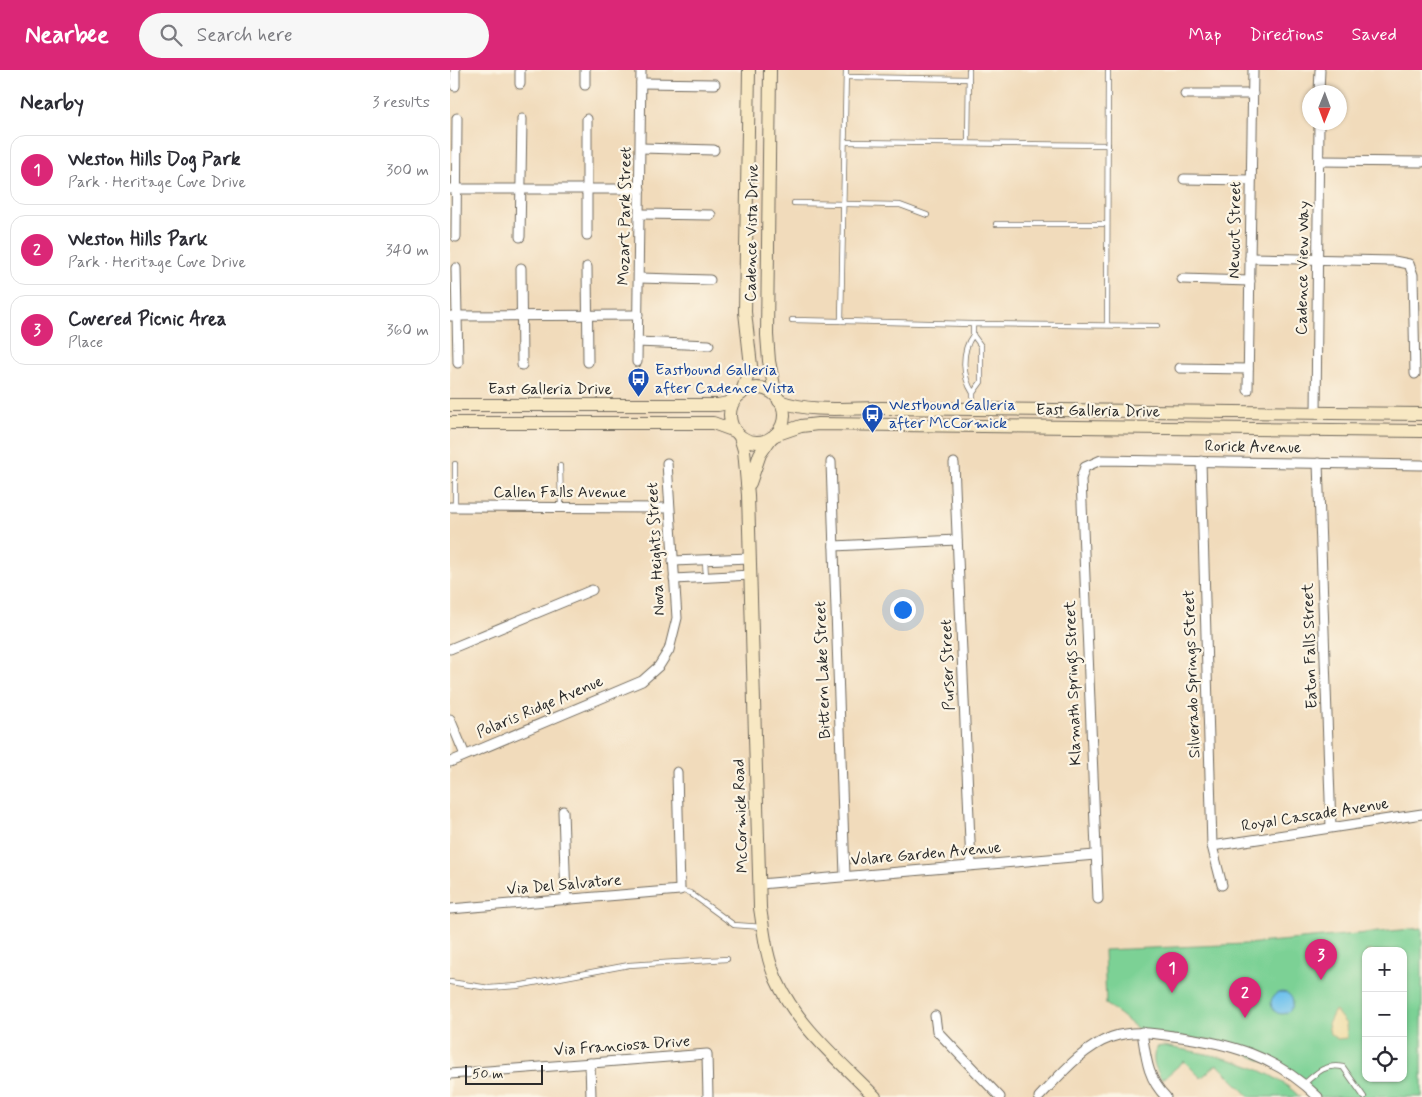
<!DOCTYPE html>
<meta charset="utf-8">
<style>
body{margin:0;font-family:Mynerve,sans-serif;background:#f7f7f7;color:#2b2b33}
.controls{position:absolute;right:15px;bottom:15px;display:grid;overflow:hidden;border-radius:10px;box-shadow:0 1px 4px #0004}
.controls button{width:45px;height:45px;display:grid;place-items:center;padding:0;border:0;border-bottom:1px solid #e1e1e2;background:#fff;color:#2b2b33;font:25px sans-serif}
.compass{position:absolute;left:852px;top:15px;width:45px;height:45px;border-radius:50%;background:#fff;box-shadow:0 1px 4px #0004;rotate:181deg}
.scale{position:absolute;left:15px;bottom:12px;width:78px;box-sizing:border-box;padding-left:5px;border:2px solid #2b2b2b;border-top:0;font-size:14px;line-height:18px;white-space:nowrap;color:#2b2b2b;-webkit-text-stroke:4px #fcf5e5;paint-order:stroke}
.you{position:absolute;left:452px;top:539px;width:18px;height:18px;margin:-12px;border:4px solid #fff;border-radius:50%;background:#1a73e8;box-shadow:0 0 0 8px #1a73e833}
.badge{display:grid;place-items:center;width:32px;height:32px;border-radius:50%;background:#db2777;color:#fff;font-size:16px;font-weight:700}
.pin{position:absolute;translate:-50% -41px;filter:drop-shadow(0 1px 2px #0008)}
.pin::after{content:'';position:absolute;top:26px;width:18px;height:15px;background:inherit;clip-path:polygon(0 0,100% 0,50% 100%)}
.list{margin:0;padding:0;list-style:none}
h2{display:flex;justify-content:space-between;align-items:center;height:65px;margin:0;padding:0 20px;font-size:21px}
h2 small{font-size:16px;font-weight:400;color:#7c7c81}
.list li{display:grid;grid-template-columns:32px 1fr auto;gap:15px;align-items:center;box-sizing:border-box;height:70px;margin:0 10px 10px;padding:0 10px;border:1px solid #e1e1e2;border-radius:15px}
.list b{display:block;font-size:19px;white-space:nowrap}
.list p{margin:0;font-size:16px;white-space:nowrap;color:#7c7c81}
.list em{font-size:16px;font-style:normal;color:#7c7c81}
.icon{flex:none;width:28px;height:28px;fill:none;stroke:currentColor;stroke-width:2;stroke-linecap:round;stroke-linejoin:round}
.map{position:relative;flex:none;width:972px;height:1027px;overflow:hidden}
header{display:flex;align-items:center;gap:30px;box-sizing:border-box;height:70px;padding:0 25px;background:#db2777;color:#fff}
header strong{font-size:24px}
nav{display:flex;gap:28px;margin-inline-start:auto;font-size:18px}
.search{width:350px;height:45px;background:#f7f7f7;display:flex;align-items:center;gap:12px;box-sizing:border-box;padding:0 18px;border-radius:28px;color:#7c7c81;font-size:19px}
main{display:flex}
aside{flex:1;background:#fff}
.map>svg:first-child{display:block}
.green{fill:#7cd195;stroke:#547e60;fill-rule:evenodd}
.sand{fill:#eeda9e;stroke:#8c8264}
.water{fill:#71c2ed;stroke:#4e768c}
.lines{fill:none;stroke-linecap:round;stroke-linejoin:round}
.lane-casing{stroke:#70695d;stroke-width:6}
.street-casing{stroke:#70695d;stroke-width:11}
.secondary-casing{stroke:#70695d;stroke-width:14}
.lane{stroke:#fff;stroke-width:4.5}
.street{stroke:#fff;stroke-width:9}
.secondary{stroke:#f8e8c3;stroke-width:12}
.labels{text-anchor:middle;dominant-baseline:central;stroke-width:4.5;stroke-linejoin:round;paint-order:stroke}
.street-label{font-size:16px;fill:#2b2b2b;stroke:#fcf5e5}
.transit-label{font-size:16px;fill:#164399;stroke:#fcf5e5;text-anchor:start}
</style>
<header>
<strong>Nearbee</strong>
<div class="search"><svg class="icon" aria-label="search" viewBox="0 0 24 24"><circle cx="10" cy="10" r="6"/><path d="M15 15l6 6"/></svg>Search here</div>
<nav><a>Map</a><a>Directions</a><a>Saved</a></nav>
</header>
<main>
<aside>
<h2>Nearby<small>3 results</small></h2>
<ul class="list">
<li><span class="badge">1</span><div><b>Weston Hills Dog Park</b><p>Park · Heritage Cove Drive</p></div><em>300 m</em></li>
<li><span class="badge">2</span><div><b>Weston Hills Park</b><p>Park · Heritage Cove Drive</p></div><em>340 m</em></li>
<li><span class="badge">3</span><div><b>Covered Picnic Area</b><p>Place</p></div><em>360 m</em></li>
</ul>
</aside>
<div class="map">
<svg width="972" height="1027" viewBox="0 0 972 1027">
<rect width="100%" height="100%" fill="#fcf5e5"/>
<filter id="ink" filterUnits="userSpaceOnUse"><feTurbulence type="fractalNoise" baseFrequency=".02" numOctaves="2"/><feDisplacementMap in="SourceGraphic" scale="10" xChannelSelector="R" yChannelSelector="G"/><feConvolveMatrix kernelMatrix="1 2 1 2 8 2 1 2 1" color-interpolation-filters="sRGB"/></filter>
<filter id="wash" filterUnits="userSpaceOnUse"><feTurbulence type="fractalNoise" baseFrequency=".0096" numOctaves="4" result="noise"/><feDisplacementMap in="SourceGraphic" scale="20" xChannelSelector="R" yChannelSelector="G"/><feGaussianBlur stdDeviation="1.12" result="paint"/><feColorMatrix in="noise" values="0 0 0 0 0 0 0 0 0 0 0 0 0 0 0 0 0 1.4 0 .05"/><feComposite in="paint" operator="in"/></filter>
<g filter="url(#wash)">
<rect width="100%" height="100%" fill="#f1dbbb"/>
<g class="green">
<path d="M 972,858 L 972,1027 L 866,1027 L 833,999 L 763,971 L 692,962 L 656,934 L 654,880 L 796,874 ZM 916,881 L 953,881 L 953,1008 L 916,1008 Z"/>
<path d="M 713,976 C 762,985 813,991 850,1027 L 800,1027 L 767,994 L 751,1008 L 734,991 L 712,1010 C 706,999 700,990 707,977 Z"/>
</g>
<polygon class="sand" points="885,940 896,954 897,968 887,969 880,964 878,954"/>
<circle class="water" cx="832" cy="933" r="11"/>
</g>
<g filter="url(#ink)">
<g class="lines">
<defs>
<g id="lane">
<polyline points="396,0 391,251 523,254"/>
<polyline points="396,7 519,9"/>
<polyline points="395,72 658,75"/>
<polyline points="518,73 519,0"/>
<polyline points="344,133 450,135 477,145"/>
<polyline points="546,154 657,154"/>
<polyline points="342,250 391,251"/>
<polyline points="657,255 658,0"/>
<polyline points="523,265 523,254 707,256"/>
<path d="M 523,337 L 523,323 L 531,312 L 531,276 L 523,265 C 511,281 512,306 523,323"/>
<polyline points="5,394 5,437"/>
<polyline points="110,396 111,437"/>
<polyline points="255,490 256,508"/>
<polyline points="230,820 240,823 284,855 313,857"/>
<polyline points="0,912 39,918 67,916 179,895 277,889"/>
<path d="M 854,1014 C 866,1003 876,993 893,997 L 914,1027"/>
</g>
<g id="street">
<polyline points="5,0 5,16"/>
<polyline points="191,13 265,14"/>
<polyline points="70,14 70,0"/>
<polyline points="135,15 135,0"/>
<polyline points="869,22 870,0"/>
<polyline points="735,24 803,24"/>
<polyline points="137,49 137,165"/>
<polyline points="191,78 264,80"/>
<polyline points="869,91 972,92"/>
<polyline points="734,109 801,110"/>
<polyline points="0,119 190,119"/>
<polyline points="190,144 261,145"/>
<polyline points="6,167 7,48"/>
<polyline points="70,167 72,49"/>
<polyline points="800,188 944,191 959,194 963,205 965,304"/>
<polyline points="137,197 138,292"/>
<polyline points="6,198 8,293"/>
<polyline points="71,198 72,295"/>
<polyline points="189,208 260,210"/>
<polyline points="732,209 800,211"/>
<polyline points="0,246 188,245"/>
<polyline points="187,272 259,275"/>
<polyline points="187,292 191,0"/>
<polyline points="730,298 798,299"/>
<polyline points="798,320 803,0"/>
<polyline points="866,343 869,52"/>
<polyline points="751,391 762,776 772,815"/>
<polyline points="381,392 395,806"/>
<polyline points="504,393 521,795"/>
<polyline points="868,393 881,757"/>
<polyline points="0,437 219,438"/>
<polyline points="384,476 507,470"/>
<polyline points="223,491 300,488"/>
<polyline points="224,509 301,505"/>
<polyline points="0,579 142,520"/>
<polyline points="0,649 15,685"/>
<polyline points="0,692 192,611 209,596 219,580 227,548 217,393"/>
<polyline points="113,741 116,830"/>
<polyline points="762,776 972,744"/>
<polyline points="310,814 645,785"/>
<polyline points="648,829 631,409 635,397 651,390 972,395"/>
<polyline points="0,839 230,820 227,702"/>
<polyline points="485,946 487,961 550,1027"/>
<path d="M 692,962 C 696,987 697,1008 716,1027"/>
<polyline points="140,993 141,1027"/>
<polyline points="0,1004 257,984 258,1027"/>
<path d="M 589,1027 C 610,1005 633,977 662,967 C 682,960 703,963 723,966 C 780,973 826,986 868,1027"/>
</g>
<g id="secondary">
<polyline points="320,0 317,265 319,291 326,326"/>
<circle cx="307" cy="345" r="27"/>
<polyline points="291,324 301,296 295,242 299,0"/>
<path d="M 329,331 C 362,343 397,338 431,338 L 972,344"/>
<polyline points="0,335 268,335 278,333 287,327"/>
<polyline points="0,353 263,353 285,361"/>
<polyline points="325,365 351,356 368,354 972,361"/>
<path d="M 290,367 L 294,380 L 298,425 L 310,838 C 314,863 316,887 326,909 C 347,956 390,991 425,1027"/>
<polyline points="300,413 310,384 321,368"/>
</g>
</defs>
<use href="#lane" class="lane-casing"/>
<use href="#street" class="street-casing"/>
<use href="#secondary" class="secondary-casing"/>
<use href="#lane" class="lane"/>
<use href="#street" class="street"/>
<use href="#secondary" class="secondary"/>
</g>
</g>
<defs>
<symbol id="bus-pin" viewBox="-11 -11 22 30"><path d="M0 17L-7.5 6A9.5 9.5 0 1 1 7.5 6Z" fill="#1a4fb4" stroke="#fcf5e5"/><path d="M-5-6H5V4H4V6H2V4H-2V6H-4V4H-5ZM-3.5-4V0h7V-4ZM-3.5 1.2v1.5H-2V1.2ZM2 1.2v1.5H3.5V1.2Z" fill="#fff"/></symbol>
</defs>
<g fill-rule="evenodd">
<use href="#bus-pin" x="176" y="296" width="25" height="34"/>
<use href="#bus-pin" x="410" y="332" width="25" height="34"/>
</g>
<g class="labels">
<g class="street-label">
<text transform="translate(175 146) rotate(-89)">Mozart Park Street</text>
<text transform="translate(785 160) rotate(-89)">Newcut Street</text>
<text transform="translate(302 163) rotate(-89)">Cadence Vista Drive</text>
<text transform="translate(853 198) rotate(-89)">Cadence View Way</text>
<text x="100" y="319">East Galleria Drive</text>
<text transform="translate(648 341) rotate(1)">East Galleria Drive</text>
<text transform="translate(803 377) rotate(1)">Rorick Avenue</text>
<text x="110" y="422">Callen Falls Avenue</text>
<text transform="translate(206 479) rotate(-93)">Nova Heights Street</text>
<text transform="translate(860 576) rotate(-92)">Eaton Falls Street</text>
<text transform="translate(498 595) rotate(-92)">Purser Street</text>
<text transform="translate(373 600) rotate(-92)">Bittern Lake Street</text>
<text transform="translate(742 604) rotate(-92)">Silverado Springs Street</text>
<text transform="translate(623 613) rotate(-92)">Klamath Springs Street</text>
<text transform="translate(90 637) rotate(-23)">Polaris Ridge Avenue</text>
<text transform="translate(865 745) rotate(-9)">Royal Cascade Avenue</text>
<text transform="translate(291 746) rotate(-92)">McCormick Road</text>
<text transform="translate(476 784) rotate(-5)">Volare Garden Avenue</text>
<text transform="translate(114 815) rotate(-5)">Via Del Salvatore</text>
<text transform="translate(172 976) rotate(-4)">Via Franciosa Drive</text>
</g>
<g class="transit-label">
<text x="205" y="300">Eastbound Galleria<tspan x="205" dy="18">after Cadence Vista</tspan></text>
<text x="439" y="335">Westbound Galleria<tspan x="439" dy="18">after McCormick</tspan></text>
</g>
</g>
</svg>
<div class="controls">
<button>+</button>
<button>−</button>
<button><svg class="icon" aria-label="locate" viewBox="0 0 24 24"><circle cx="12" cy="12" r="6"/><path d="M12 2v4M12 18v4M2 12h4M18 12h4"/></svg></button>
</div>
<svg class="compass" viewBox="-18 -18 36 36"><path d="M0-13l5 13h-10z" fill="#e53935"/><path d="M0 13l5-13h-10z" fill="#7c7c81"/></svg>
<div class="scale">50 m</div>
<div class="you"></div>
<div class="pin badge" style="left:722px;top:923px">1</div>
<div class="pin badge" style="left:795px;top:948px">2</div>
<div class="pin badge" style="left:871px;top:910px">3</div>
</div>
</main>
